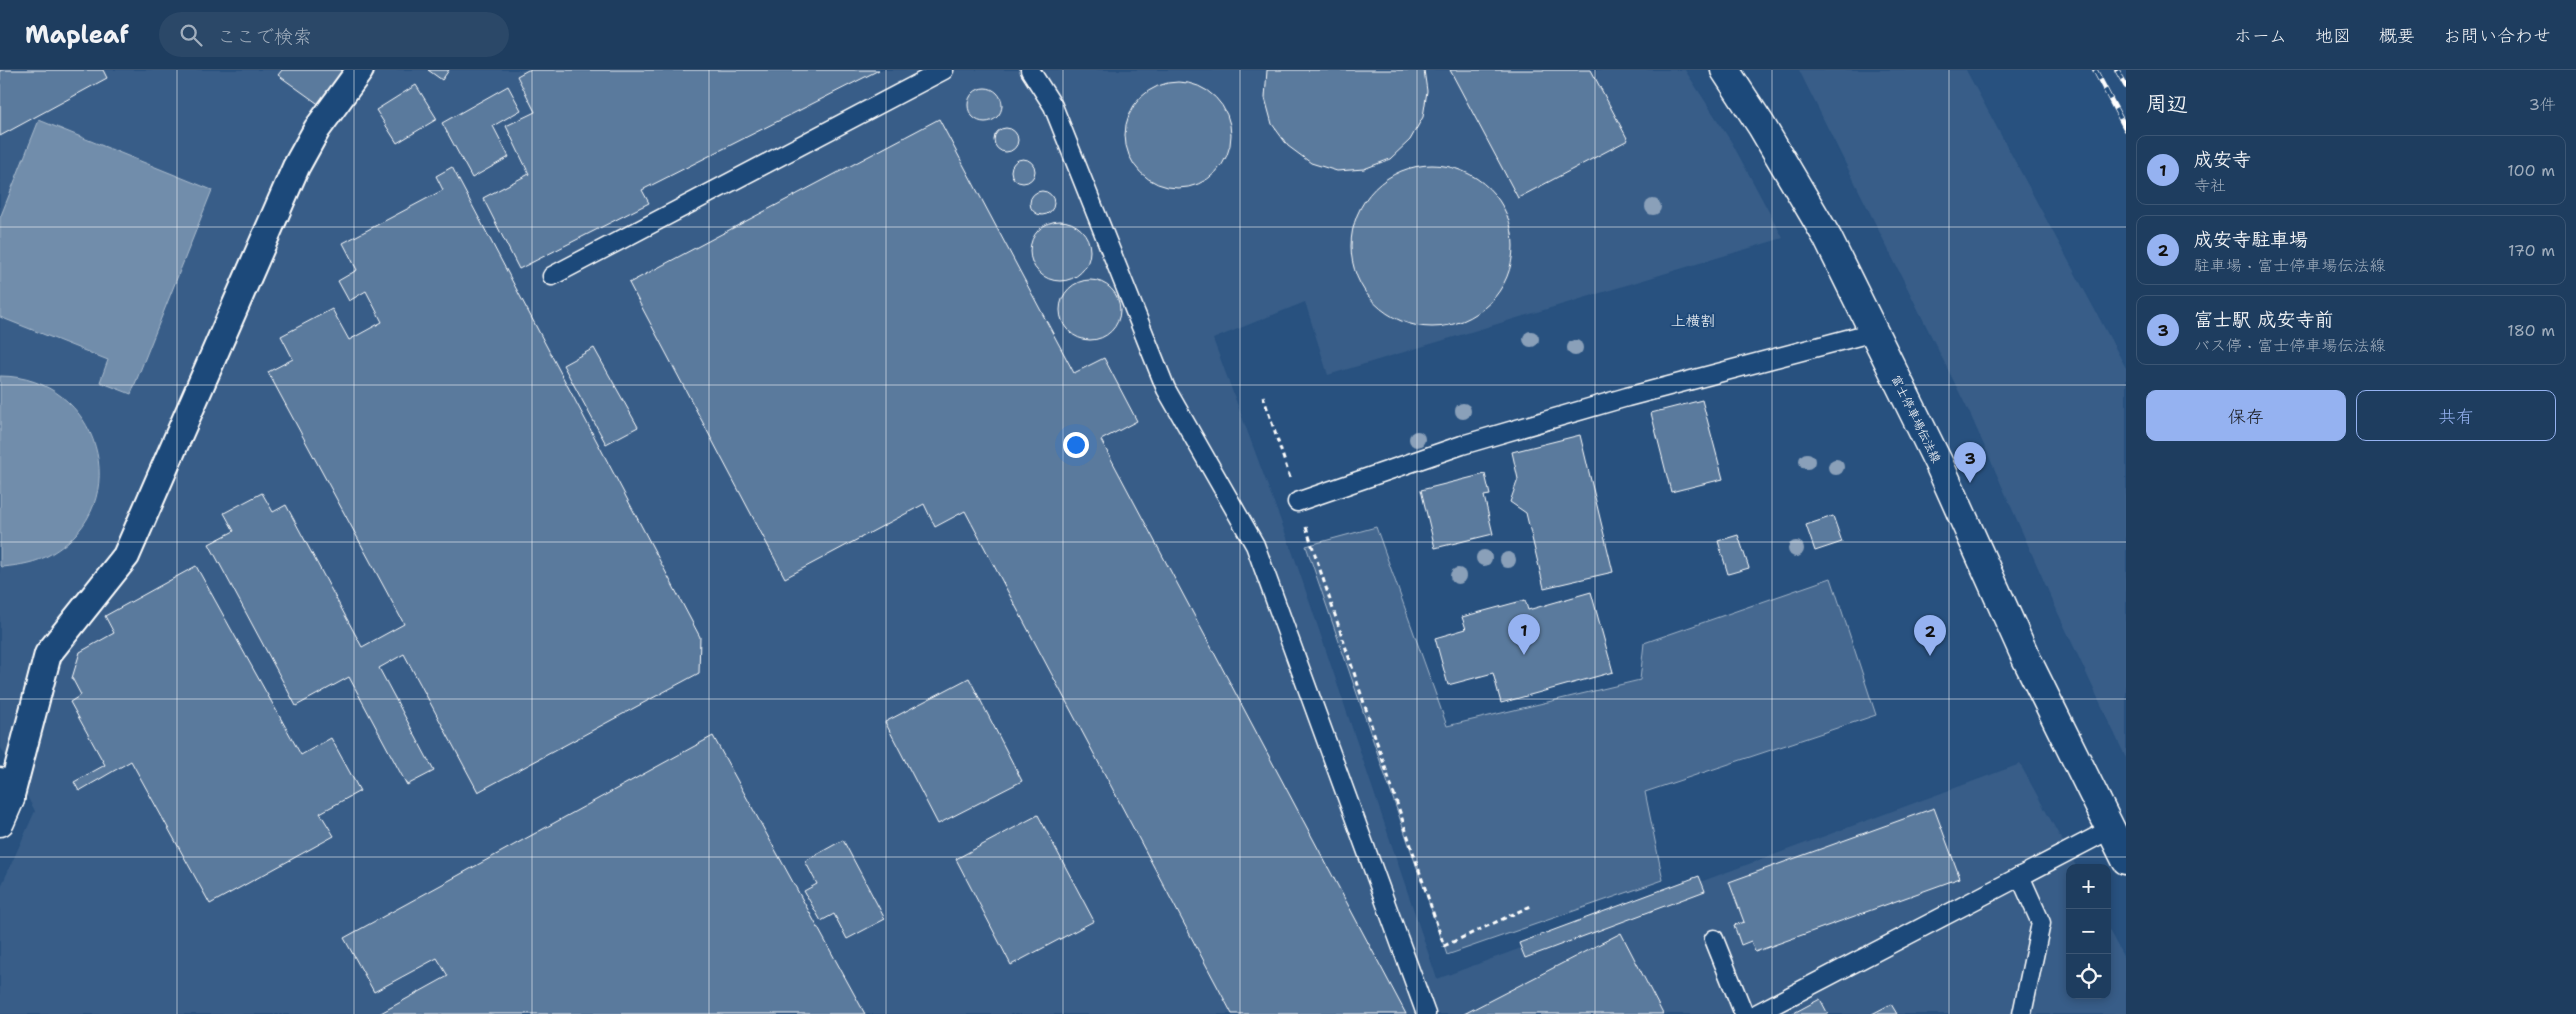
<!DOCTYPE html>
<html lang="ja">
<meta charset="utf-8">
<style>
body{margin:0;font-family:"Shantell Sans","Klee One",sans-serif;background:#2b4868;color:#f1f3f6}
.controls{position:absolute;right:15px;bottom:15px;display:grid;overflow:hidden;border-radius:10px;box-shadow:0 2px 8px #0003}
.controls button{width:45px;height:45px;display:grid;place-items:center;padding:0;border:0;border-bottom:1px solid #3c5674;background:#1e3d5f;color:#f1f3f6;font:25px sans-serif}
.you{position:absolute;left:1075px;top:374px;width:18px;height:18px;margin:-12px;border:4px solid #fff;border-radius:50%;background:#1a73e8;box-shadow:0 0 0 8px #1a73e833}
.badge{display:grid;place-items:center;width:32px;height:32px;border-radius:50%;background:#95b2f1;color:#111;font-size:16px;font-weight:700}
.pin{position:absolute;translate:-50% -41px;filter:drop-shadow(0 1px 2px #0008)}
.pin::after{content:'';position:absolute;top:26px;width:18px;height:15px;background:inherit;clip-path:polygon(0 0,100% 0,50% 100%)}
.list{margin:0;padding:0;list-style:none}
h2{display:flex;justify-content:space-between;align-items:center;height:65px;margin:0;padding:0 20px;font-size:21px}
h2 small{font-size:16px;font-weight:400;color:#a1aebd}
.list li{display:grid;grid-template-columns:32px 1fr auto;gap:15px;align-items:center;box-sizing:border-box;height:70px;margin:0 10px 10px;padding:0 10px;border:1px solid #3c5674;border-radius:10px}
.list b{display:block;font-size:19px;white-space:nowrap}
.list p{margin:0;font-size:16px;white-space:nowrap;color:#a1aebd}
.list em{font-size:16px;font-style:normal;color:#a1aebd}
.actions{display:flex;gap:10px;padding:15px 20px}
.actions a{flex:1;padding:11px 0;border:1px solid #95b2f1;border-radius:10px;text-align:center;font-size:18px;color:#95b2f1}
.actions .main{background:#95b2f1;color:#111}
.icon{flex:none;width:28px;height:28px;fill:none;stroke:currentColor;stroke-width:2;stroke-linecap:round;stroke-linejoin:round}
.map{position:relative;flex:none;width:2126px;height:944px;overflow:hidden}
header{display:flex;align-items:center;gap:30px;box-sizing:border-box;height:70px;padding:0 25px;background:#1e3d5f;border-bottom:1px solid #3c5674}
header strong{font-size:24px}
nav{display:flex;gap:28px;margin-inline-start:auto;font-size:18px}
.search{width:350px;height:45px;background:#2b4868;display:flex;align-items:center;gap:12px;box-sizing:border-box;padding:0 18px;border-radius:28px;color:#a1aebd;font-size:19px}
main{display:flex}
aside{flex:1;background:#1e3d5f}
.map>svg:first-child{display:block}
.built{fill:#375d88}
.green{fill:#446890;stroke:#a2b4c8}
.water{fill:#718dab;stroke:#aabbcd}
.building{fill:#5a7a9d;stroke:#fff}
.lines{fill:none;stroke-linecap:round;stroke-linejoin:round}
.service-casing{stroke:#fff;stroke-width:21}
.pedestrian-casing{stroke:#fff;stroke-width:30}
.minor-casing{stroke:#fff;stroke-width:31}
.tertiary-casing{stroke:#fff;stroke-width:31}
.secondary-casing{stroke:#fff;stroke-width:31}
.path{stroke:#fff;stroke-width:3;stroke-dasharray:5 4;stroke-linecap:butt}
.service{stroke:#1f4a7a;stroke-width:18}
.pedestrian{stroke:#1f4a7a;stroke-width:26}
.minor{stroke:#1f4a7a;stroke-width:28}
.tertiary{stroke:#1f4a7a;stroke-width:28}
.secondary{stroke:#1f4a7a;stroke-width:28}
.rail-casing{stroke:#fff;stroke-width:5.5}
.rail{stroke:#1f4a7a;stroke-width:4;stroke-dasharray:11;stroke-linecap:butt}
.tree{fill:#8aa0b9}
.grid{fill:none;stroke:#fff;stroke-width:1;stroke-opacity:0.55}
.labels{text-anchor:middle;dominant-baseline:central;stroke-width:4;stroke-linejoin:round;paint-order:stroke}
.street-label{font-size:12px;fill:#fff;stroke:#1f4a7a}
.quarter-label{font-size:15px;fill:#fff;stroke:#1f4a7a}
</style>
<header>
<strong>Mapleaf</strong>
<div class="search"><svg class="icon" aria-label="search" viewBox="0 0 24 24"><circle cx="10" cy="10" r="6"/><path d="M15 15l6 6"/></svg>ここで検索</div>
<nav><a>ホーム</a><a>地図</a><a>概要</a><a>お問い合わせ</a></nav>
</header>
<main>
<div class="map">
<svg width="2126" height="944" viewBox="0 0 2126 944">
<rect width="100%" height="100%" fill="#28517f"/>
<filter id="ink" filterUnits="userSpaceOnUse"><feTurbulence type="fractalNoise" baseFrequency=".02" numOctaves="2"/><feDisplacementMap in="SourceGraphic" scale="10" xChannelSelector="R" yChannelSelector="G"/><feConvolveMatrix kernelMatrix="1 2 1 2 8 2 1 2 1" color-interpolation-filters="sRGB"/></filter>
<g filter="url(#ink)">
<g class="built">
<polygon points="0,0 1685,0 1732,73 1783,168 1328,305 1305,232 1213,269 1295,489 1437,909 2020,694 2077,798 2070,798 2070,925 2107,925 2107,856 2126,892 2126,944 0,944 0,819 35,741 0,676"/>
<polygon points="1799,0 1966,0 2126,298 2126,688 2058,543 1971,346"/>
</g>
<polygon class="green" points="1376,457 1447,656 1640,610 1644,573 1831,508 1876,645 1645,722 1663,810 1447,885 1306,476"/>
<g class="water">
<polygon points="39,50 212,120 131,324 100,312 108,290 0,247 0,148"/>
<path d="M 0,306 C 99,306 138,434 51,484 C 36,493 20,495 3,497 L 0,496 Z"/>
</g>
<g class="building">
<polygon points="0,0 103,0 107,8 0,66"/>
<polygon points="282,0 352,0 324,38 278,5"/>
<polygon points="428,0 449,0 442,10"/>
<polygon points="528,0 879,0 642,120 649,133 519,199 483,128 529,104 506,56 535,42 517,6"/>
<polygon points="1267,0 1424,0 1427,21 1423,47 1410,70 1390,89 1364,99 1337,101 1311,93 1288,76 1272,54 1265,28"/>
<polygon points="1450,0 1591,0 1628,70 1518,128"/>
<circle cx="1178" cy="65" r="53"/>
<polygon points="416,15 437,49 397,73 376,40"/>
<polygon points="508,16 521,40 493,56 509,87 472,108 442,53"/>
<circle cx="985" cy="35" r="17"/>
<polygon points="939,49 1074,303 1104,288 1137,351 1101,370 1406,944 1232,944 965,441 935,457 924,434 785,508 629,213"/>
<circle cx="1006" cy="70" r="12"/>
<circle cx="1023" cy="101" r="12"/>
<circle cx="1432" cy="176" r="81"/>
<polygon points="452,97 700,567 699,603 478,722 404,584 379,598 434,701 407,715 349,607 296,636 209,474 234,461 224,443 262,423 273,442 286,435 362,577 404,554 268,302 293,289 281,266 332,239 349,270 382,252 366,221 349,231 338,211 357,200 343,173 443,120 436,106"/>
<circle cx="1042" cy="133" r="12"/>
<circle cx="1060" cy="181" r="30"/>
<circle cx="1090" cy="240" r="30"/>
<polygon points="594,278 638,357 606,374 563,295"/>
<polygon points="1702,330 1723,409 1671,422 1651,343"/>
<polygon points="1580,365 1613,502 1544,518 1526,443 1510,432 1518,409 1512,382"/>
<polygon points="1485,404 1490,425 1484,426 1493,464 1435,478 1421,420"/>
<polygon points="1833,446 1842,472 1815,481 1806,455"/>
<polygon points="1738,465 1749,498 1728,504 1718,471"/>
<polygon points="196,496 301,685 331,668 360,721 320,743 334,766 210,834 131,691 79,721 74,712 105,695 70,632 81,625 72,608 80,582 114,563 105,546"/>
<polygon points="1591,522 1613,602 1501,633 1493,603 1448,615 1435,568 1466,559 1462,547 1525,530 1528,540"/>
<polygon points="969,608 1022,711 938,754 885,652"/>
<polygon points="713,666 865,944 379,944 448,906 437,888 374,922 344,868"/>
<polygon points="1934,738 1960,808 1755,882 1751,871 1741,875 1734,855 1744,852 1729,812"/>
<polygon points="1038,745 1094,851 1011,895 956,789"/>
<polygon points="843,770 885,849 847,869 834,844 821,851 804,821 817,814 805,791"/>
<polygon points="1699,806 1705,821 1525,888 1519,873"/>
<polygon points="1621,863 1663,944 1464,944"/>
<polygon points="1820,929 1828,944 1792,944"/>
<polygon points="1891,934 1897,944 1872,944"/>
</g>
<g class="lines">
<defs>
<g id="service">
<polyline points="1030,0 1053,36 1166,319 1255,475 1426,944"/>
<polyline points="552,206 944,0"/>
<polyline points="1297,432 1462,375 1627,327 1874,262"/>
<polyline points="2020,806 2041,853 2022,944"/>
<polyline points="1714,869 1744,944"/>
<polyline points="1756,944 2111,759"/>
</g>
<polyline id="pedestrian" points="10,729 48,584 126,486 296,97 317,59 360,0"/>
<polyline id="minor" points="0,752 10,729"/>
<polyline id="tertiary" points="0,712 10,729"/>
<polyline id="secondary" points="1725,0 1761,55 1827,167 1939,394 2026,588 2126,790"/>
</defs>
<use href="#service" class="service-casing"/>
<use href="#pedestrian" class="pedestrian-casing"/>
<use href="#minor" class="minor-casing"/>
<use href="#tertiary" class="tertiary-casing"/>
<use href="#secondary" class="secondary-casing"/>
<g class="path">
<polyline points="1263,326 1290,408"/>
<polyline points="1306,457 1444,876 1531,836"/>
</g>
<use href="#service" class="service"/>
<use href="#pedestrian" class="pedestrian"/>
<use href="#minor" class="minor"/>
<use href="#tertiary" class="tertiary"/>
<use href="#secondary" class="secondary"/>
<defs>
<g id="rail">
<polyline points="2095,0 2126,59"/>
<polyline points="2117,0 2126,16"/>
</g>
</defs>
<use href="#rail" class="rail-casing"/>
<use href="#rail" class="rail"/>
</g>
<g class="tree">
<circle cx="1653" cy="137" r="8"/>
<circle cx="1531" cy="269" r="8"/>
<circle cx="1575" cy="278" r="8"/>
<circle cx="1463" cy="341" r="8"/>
<circle cx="1417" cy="369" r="8"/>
<circle cx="1807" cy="391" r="8"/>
<circle cx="1836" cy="397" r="8"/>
<circle cx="1796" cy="479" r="8"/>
<circle cx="1484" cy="488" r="8"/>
<circle cx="1508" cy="490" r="8"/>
<circle cx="1458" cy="506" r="8"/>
</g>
</g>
<path class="grid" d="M 177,0 L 177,944M 354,0 L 354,944M 532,0 L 532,944M 709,0 L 709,944M 886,0 L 886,944M 1063,0 L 1063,944M 1240,0 L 1240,944M 1417,0 L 1417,944M 1595,0 L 1595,944M 1772,0 L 1772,944M 1949,0 L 1949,944M 0,157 L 2126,157M 0,315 L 2126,315M 0,472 L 2126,472M 0,629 L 2126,629M 0,787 L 2126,787"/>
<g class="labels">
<g class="street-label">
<text transform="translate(1916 349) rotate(64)">富士停車場伝法線</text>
</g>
<g class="quarter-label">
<text x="1693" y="251">上横割</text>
</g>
</g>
</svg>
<div class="controls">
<button>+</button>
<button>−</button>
<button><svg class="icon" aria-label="locate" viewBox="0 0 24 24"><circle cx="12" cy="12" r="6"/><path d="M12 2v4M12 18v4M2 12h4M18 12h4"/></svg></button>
</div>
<div class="you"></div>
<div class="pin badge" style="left:1524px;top:585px">1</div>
<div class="pin badge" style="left:1930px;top:586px">2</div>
<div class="pin badge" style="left:1970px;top:413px">3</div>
</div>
<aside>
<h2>周辺<small>3件</small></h2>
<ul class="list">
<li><span class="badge">1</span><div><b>成安寺</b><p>寺社</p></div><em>100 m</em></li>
<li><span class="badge">2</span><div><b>成安寺駐車場</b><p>駐車場 · 富士停車場伝法線</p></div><em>170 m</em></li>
<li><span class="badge">3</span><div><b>富士駅 成安寺前</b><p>バス停 · 富士停車場伝法線</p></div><em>180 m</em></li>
</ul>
<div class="actions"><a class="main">保存</a><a>共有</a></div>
</aside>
</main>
